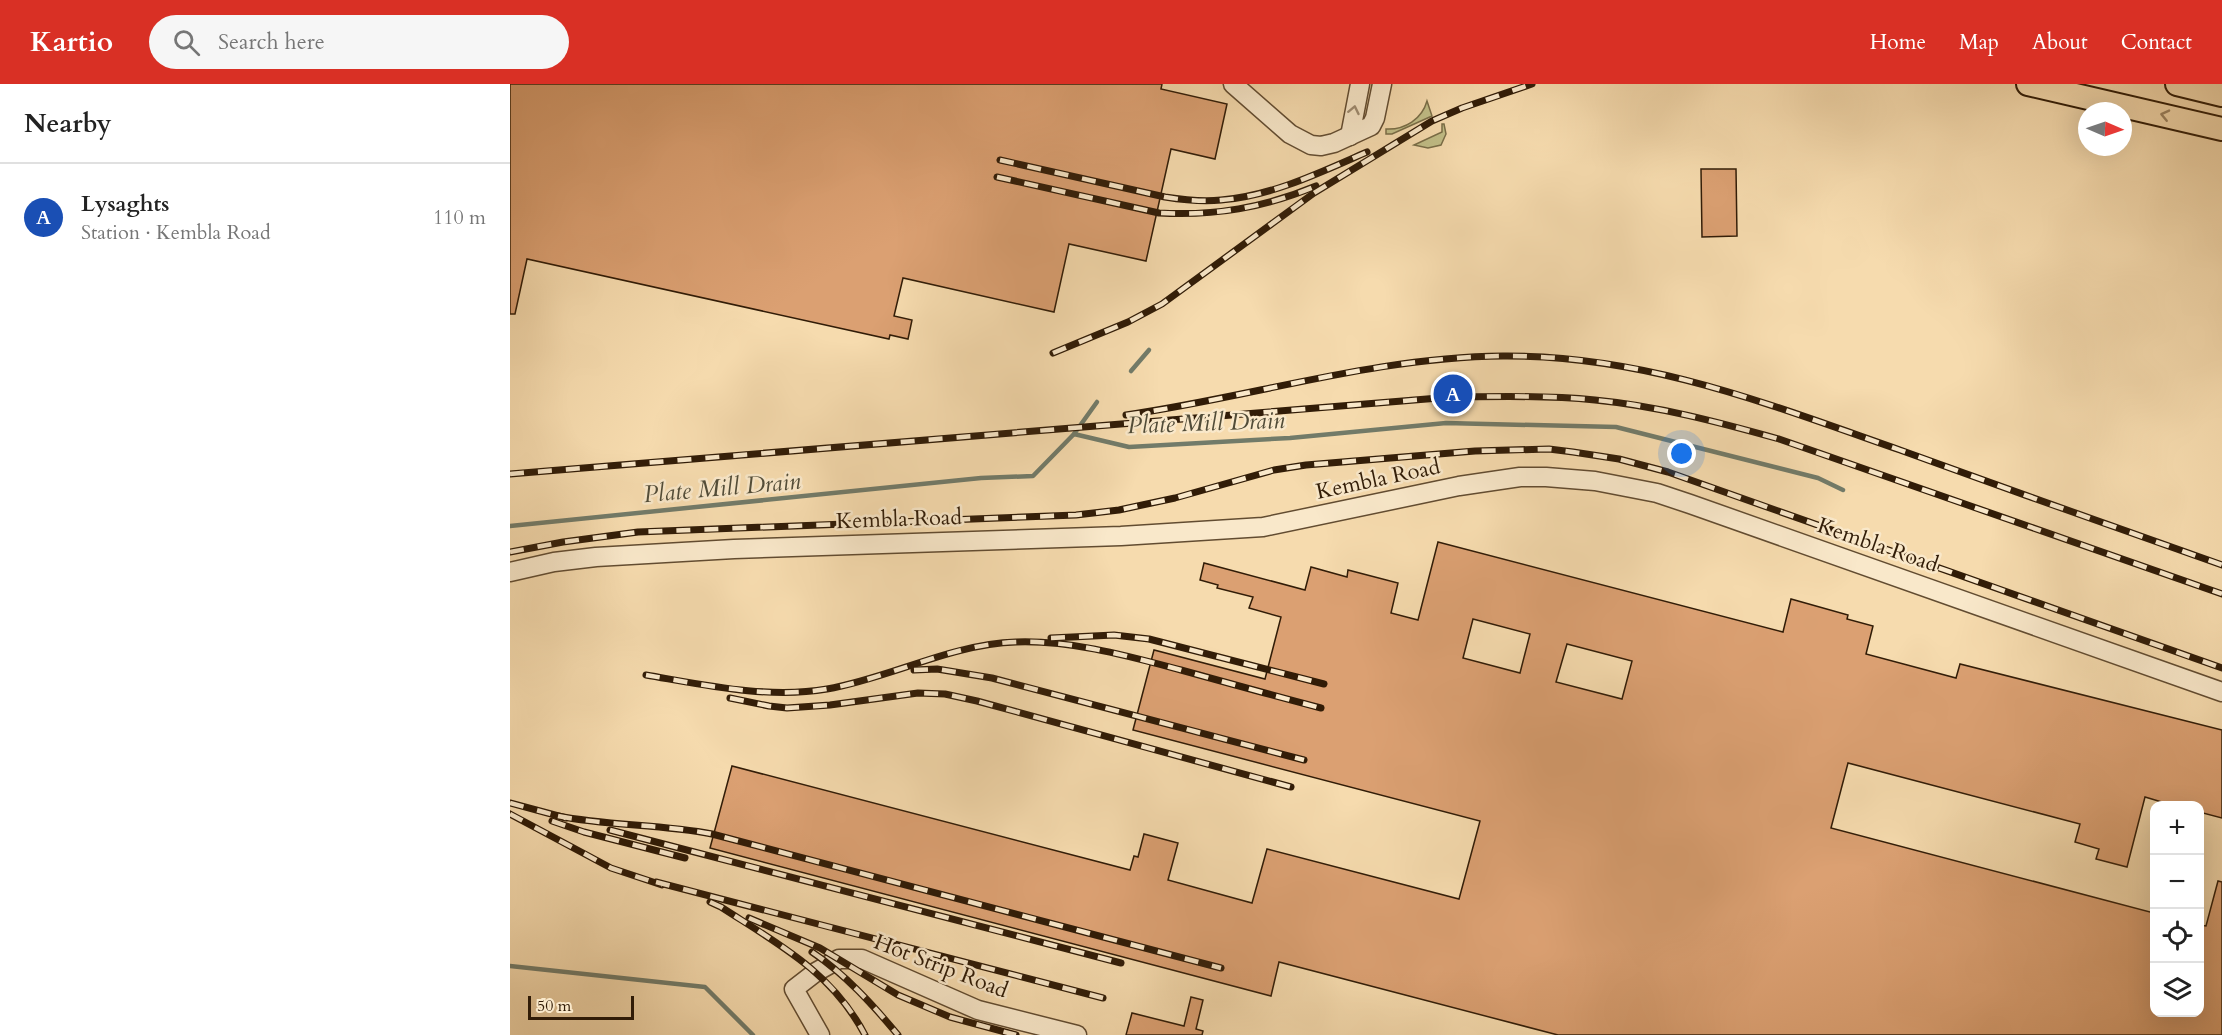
<!DOCTYPE html>
<meta charset="utf-8">
<style>
body{margin:0;font-family:Cardo,serif;background:#f6f6f6;color:#222}
.controls{position:absolute;right:18px;bottom:18px;display:grid;overflow:hidden;border-radius:12px;box-shadow:0 6px 24px #0002}
.controls button{width:54px;height:54px;display:grid;place-items:center;padding:0;border:0;border-bottom:2px solid #e0e0e0;background:#fff;color:#222;font:30px sans-serif}
.compass{position:absolute;left:1568px;top:18px;width:54px;height:54px;border-radius:50%;background:#fff;box-shadow:0 6px 24px #0002;rotate:92deg}
.scale{position:absolute;left:18px;bottom:15px;width:106px;box-sizing:border-box;padding-left:6px;border:3px solid #311c07;border-top:0;font-size:16px;line-height:21px;white-space:nowrap;color:#311c07;-webkit-text-stroke:4px #f9e8ca;paint-order:stroke}
.you{position:absolute;left:1172px;top:370px;width:21px;height:21px;margin:-15px;border:4px solid #fff;border-radius:50%;background:#1a73e8;box-shadow:0 0 0 9px #1a73e833}
.badge{display:grid;place-items:center;width:39px;height:39px;border-radius:50%;background:#d93025;color:#fff;font-size:20px;font-weight:700}
.pin{position:absolute;translate:-50% -50%;border:3px solid #fff;box-shadow:0 2px 6px #0006}
.list{margin:0;padding:0;list-style:none}
h2{display:flex;justify-content:space-between;align-items:center;height:78px;margin:0;padding:0 24px;font-size:26px}
h2 small{font-size:20px;font-weight:400;color:#767676}
.list li{display:grid;grid-template-columns:39px 1fr auto;gap:18px;align-items:center;box-sizing:border-box;height:108px;padding:0 24px;border-top:2px solid #e0e0e0}
.list b{display:block;font-size:22px;white-space:nowrap}
.list p{margin:0;font-size:20px;white-space:nowrap;color:#767676}
.list em{font-size:20px;font-style:normal;color:#767676}
.icon{flex:none;width:33px;height:33px;fill:none;stroke:currentColor;stroke-width:2;stroke-linecap:round;stroke-linejoin:round}
.map{position:relative;flex:none;width:1712px;height:951px;overflow:hidden}
header{display:flex;align-items:center;gap:36px;box-sizing:border-box;height:84px;padding:0 30px;background:#d93025;color:#fff}
header strong{font-size:28px}
nav{display:flex;gap:33px;margin-inline-start:auto;font-size:21px}
.search{width:420px;height:54px;background:#f6f6f6;display:flex;align-items:center;gap:15px;box-sizing:border-box;padding:0 21px;border-radius:33px;color:#767676;font-size:22px}
main{display:flex}
aside{flex:1;background:#fff}
.map>svg:first-child{display:block}
.green{fill:#c1be87;stroke:#796d47;stroke-width:1.5}
.lines{fill:none;stroke-linecap:round;stroke-linejoin:round}
.stream{stroke:#727b69;stroke-width:4.5}
.building{fill:#dba072;stroke:#311c07;stroke-width:1.5;fill-rule:evenodd}
.minor-casing{stroke:#624c31;stroke-width:21}
.major-casing{stroke:#311c07;stroke-width:26}
.minor{stroke:#f9e8ca;stroke-width:18}
.major{stroke:#f6dbae;stroke-width:22}
.rail-casing{stroke:#311c07;stroke-width:7}
.rail{stroke:#f9e8ca;stroke-width:4.5;stroke-dasharray:14;stroke-linecap:butt}
.oneway{stroke:#9f8c72}
.oneway2{stroke:#9d8563}
.labels{text-anchor:middle;dominant-baseline:central;stroke-width:5;stroke-linejoin:round;paint-order:stroke}
.street-label{font-size:22px;fill:#311c07;stroke:#f9e8ca}
.water-label{font-size:24px;font-style:italic;fill:#514c38;stroke:#f9e8ca}
</style>
<header>
<strong>Kartio</strong>
<div class="search"><svg class="icon" aria-label="search" viewBox="0 0 24 24"><circle cx="10" cy="10" r="6"/><path d="M15 15l6 6"/></svg>Search here</div>
<nav><a>Home</a><a>Map</a><a>About</a><a>Contact</a></nav>
</header>
<main>
<aside>
<h2>Nearby<small></small></h2>
<ul class="list">
<li><span class="badge" style="background:#1a4fb4">A</span><div><b>Lysaghts</b><p>Station · Kembla Road</p></div><em>110 m</em></li>
</ul>
</aside>
<div class="map">
<svg width="1712" height="951" viewBox="0 0 1712 951">
<rect width="100%" height="100%" fill="#f6dbae"/>
<filter id="stains"><feTurbulence type="fractalNoise" baseFrequency=".00333" numOctaves="4"/><feColorMatrix values="0 0 0 0 .2 0 0 0 0 .09 0 0 0 0 .02 0 0 0 .5 -.17"/></filter>
<radialGradient id="worn" r=".72"><stop offset=".6" stop-color="#630" stop-opacity="0"/><stop offset="1" stop-color="#630" stop-opacity=".3"/></radialGradient>
<g class="green">
<path d="M 917,17 L 922,32 L 882,50 L 876,50 L 876,45 C 895,46 912,35 917,17 Z"/>
<polygon points="932,40 934,40 936,50 931,61 918,64 904,61 932,48"/>
</g>
<g class="lines">
<g class="stream">
<polyline points="621,287 639,266"/>
<polyline points="564,350 587,318"/>
<polyline points="0,442 471,394 523,392 564,350 619,363 780,354 936,339 1106,343 1308,394 1333,406"/>
<polyline points="0,882 195,903 243,951"/>
</g>
</g>
<g class="building">
<polygon points="0,0 652,0 651,5 717,20 705,75 661,65 636,177 559,160 544,228 393,194 384,232 402,236 398,255 380,251 379,255 17,175 5,230 0,230"/>
<polygon points="1191,85 1226,85 1227,152 1192,153"/>
<path d="M 928,458 L 1273,548 L 1281,515 L 1338,531 L 1337,535 L 1363,542 L 1356,570 L 1446,594 L 1450,580 L 1712,646 L 1712,734 L 1689,728 L 1689,722 L 1665,722 L 1635,713 L 1617,783 L 1586,775 L 1589,765 L 1565,758 L 1570,740 L 1338,679 L 1321,744 L 1644,829 L 1644,928 L 1689,928 L 1689,841 L 1696,842 L 1708,797 L 1712,798 L 1712,951 L 1048,951 L 769,878 L 761,912 L 200,764 L 222,682 L 620,786 L 624,772 L 628,773 L 634,750 L 668,759 L 658,796 L 742,819 L 757,765 L 949,815 L 970,737 L 623,646 L 644,566 L 755,595 L 771,533 L 739,524 L 743,513 L 707,504 L 708,501 L 690,496 L 694,479 L 795,506 L 801,483 L 837,493 L 838,486 L 888,499 L 881,529 L 908,536 ZM 963,535 L 1020,550 L 1010,589 L 953,574 ZM 1057,560 L 1122,577 L 1112,615 L 1046,598 Z"/>
<polygon points="681,913 693,916 686,945 693,947 692,951 616,951 622,929 674,942"/>
</g>
<g class="lines">
<defs>
<g id="minor">
<polyline points="723,0 780,50 801,61 811,62 824,59 861,42 865,34 872,0"/>
<polyline points="840,52 850,0"/>
<polyline points="0,488 44,478 86,473 224,465 611,452 753,443 949,402 1010,393 1036,393 1085,397 1147,409 1180,420 1712,608"/>
<polyline points="310,951 284,905 306,888 329,875 352,875 468,926 567,951"/>
</g>
<g id="major">
<polyline points="1518,0 1712,45"/>
<polyline points="1667,0 1712,11"/>
</g>
</defs>
<use href="#minor" class="minor-casing"/>
<use href="#major" class="major-casing"/>
<use href="#minor" class="minor"/>
<use href="#major" class="major"/>
<defs>
<g id="rail">
<path d="M 490,76 L 655,113 C 674,116 692,118 711,116 C 762,112 811,88 857,68"/>
<path d="M 487,93 L 649,129 C 705,132 753,124 806,102"/>
<polyline points="543,269 618,238 652,220 804,109 922,37 952,24 1022,0"/>
<path d="M 616,331 C 742,313 865,273 993,272 C 1136,271 1258,320 1390,366 C 1497,405 1605,443 1712,481"/>
<path d="M 0,390 L 929,314 C 981,312 1033,311 1085,316 C 1148,322 1208,338 1269,355 L 1712,510"/>
<polyline points="0,468 53,458 128,448 566,431 609,426 665,414 764,386 796,381 965,367 1039,365 1063,368 1109,375 1158,388 1712,584"/>
<polyline points="541,554 604,551 639,555 814,600"/>
<polyline points="404,586 427,585 482,594 794,676"/>
<path d="M 136,591 C 195,601 258,615 317,605 C 380,594 441,560 506,558 C 561,556 618,572 671,586 C 718,599 765,612 811,624"/>
<polyline points="220,614 259,622 277,624 320,621 408,609 435,610 467,617 781,703"/>
<polyline points="0,719 56,734"/>
<polyline points="0,730 101,784 152,801"/>
<path d="M 48,732 C 99,742 151,740 202,750 L 711,884"/>
<polyline points="42,737 74,748 175,774"/>
<polyline points="100,746 611,879"/>
<polyline points="146,798 593,914"/>
<path d="M 200,818 L 211,823 C 268,860 322,888 355,951"/>
<polyline points="239,834 310,864 388,911 440,933 506,951"/>
<path d="M 302,868 C 335,890 363,921 388,951"/>
</g>
</defs>
<use href="#rail" class="rail-casing"/>
<use href="#rail" class="rail"/>
</g>
<defs><path id="oneway-chevron" d="M-2-3.5L2.5 0L-2 3.5" fill="none" stroke-width="1.6" stroke-linecap="round" stroke-linejoin="round" transform="scale(1.5)"/></defs>
<use class="oneway" href="#oneway-chevron" transform="translate(844 26) rotate(-78)"/>
<use class="oneway2" href="#oneway-chevron" transform="translate(1655 31) rotate(-167)"/>
<g class="labels">
<g class="street-label">
<text transform="translate(868 395) rotate(-12)">Kembla Road</text>
<text transform="translate(389 435) rotate(-2)">Kembla Road</text>
<text transform="translate(1368 461) rotate(19)">Kembla Road</text>
<text transform="translate(431 882) rotate(21)">Hot Strip Road</text>
</g>
<g class="water-label">
<text transform="translate(696 339) rotate(-2)">Plate Mill Drain</text>
<text transform="translate(212 404) rotate(-5)">Plate Mill Drain</text>
</g>
</g>
<rect width="100%" height="100%" filter="url(#stains)"/>
<rect width="100%" height="100%" fill="url(#worn)"/>
</svg>
<div class="controls">
<button>+</button>
<button>−</button>
<button><svg class="icon" aria-label="locate" viewBox="0 0 24 24"><circle cx="12" cy="12" r="6"/><path d="M12 2v4M12 18v4M2 12h4M18 12h4"/></svg></button>
<button><svg class="icon" aria-label="layers" viewBox="0 0 24 24"><path d="M12 4l9 5-9 5-9-5zM3 14l9 5 9-5"/></svg></button>
</div>
<svg class="compass" viewBox="-18 -18 36 36"><path d="M0-13l5 13h-10z" fill="#e53935"/><path d="M0 13l5-13h-10z" fill="#767676"/></svg>
<div class="scale">50 m</div>
<div class="you"></div>
<div class="pin badge" style="left:943px;top:310px;background:#1a4fb4">A</div>
</div>
</main>
